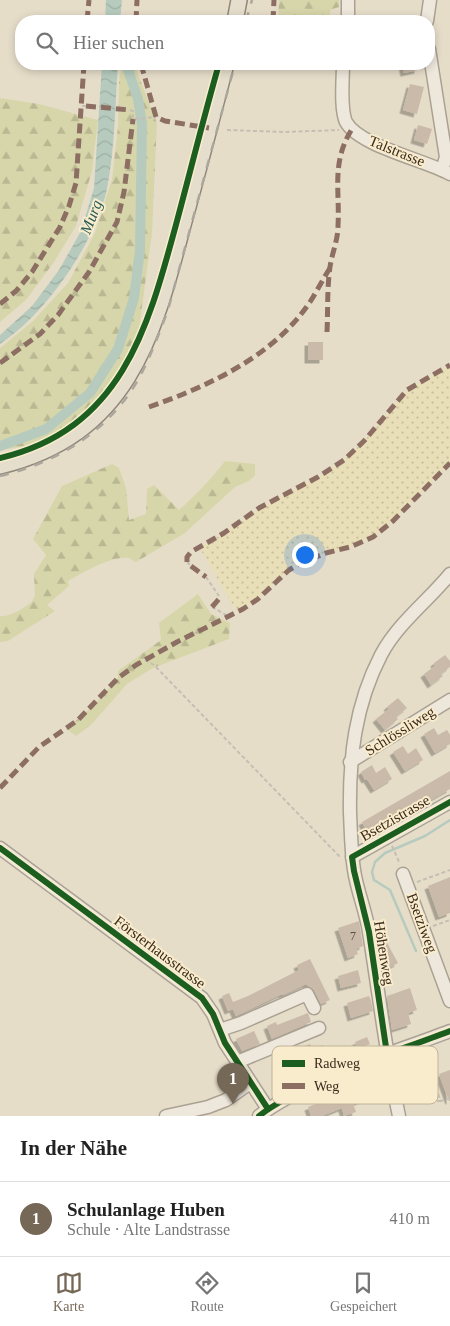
<!DOCTYPE html>
<html lang="de">
<meta charset="utf-8">
<style>
body{margin:0;font-family:Georgia,serif;background:#f6f6f6;color:#222}
.you{position:absolute;left:304px;top:554px;width:18px;height:18px;margin:-12px;border:4px solid #fff;border-radius:50%;background:#1a73e8;box-shadow:0 0 0 8px #1a73e833}
.badge{display:grid;place-items:center;width:32px;height:32px;border-radius:50%;background:#766857;color:#fff;font-size:16px;font-weight:700}
.pin{position:absolute;translate:-50% -41px;filter:drop-shadow(0 1px 2px #0008)}
.pin::after{content:'';position:absolute;top:26px;width:18px;height:15px;background:inherit;clip-path:polygon(0 0,100% 0,50% 100%)}
.list{margin:0;padding:0;list-style:none}
h2{display:flex;justify-content:space-between;align-items:center;height:65px;margin:0;padding:0 20px;font-size:21px}
h2 small{font-size:16px;font-weight:400;color:#767676}
.list li{display:grid;grid-template-columns:32px 1fr auto;gap:15px;align-items:center;box-sizing:border-box;height:75px;padding:0 20px;border-top:1px solid #e0e0e0}
.list b{display:block;font-size:19px;white-space:nowrap}
.list p{margin:0;font-size:16px;white-space:nowrap;color:#767676}
.list em{font-size:16px;font-style:normal;color:#767676}
.icon{flex:none;width:28px;height:28px;fill:none;stroke:currentColor;stroke-width:2;stroke-linecap:round;stroke-linejoin:round}
.map{position:relative;flex:none;width:450px;height:1116px;overflow:hidden}
.search{position:absolute;background:#fff;box-shadow:0 2px 8px #0003;left:15px;right:15px;top:15px;height:55px;display:flex;align-items:center;gap:12px;box-sizing:border-box;padding:0 18px;border-radius:20px;color:#767676;font-size:19px}
.sheet{height:140px;background:#fff}
nav{display:flex;justify-content:space-around;align-items:center;box-sizing:border-box;height:70px;border-top:1px solid #e0e0e0;background:#fff;font-size:14px;color:#767676}
nav a{display:grid;justify-items:center;gap:2px}
nav .on{color:#766857}
.map>svg:first-child{display:block}
.farmland{fill:url(#farmland-dots)}
.forest{fill:url(#forest-firs)}
.park{fill:#d7d6aa}
.water{fill:url(#water-waves)}
.lines{fill:none;stroke-linecap:round;stroke-linejoin:round}
.stream{stroke:#b6cbbe;stroke-width:2.5}
.canal{stroke:#b6cbbe;stroke-width:10}
.building{fill:#cabaa9;filter:url(#shadow)}
.minor-casing{stroke:#aba193;stroke-width:15}
.major-casing{stroke:#90877a;stroke-width:18}
.path{stroke:#c5beb3;stroke-width:2;stroke-dasharray:4 2.5;stroke-linecap:butt}
.minor{stroke:#ede7dc;stroke-width:12}
.major{stroke:#e6decc;stroke-width:15}
.rail{stroke:#aca79c;stroke-width:2.5;stroke-dasharray:9 9;stroke-linecap:butt}
.quiet{stroke:#8d6e63;stroke-width:5;stroke-dasharray:10 5;stroke-linecap:butt}
.cycleway-casing{stroke:#f9eccd;stroke-width:9}
.cycleway{stroke:#1b5e20;stroke-width:6}
.labels{text-anchor:middle;dominant-baseline:central;stroke-width:4;stroke-linejoin:round;paint-order:stroke}
.number-label{font-size:12px;fill:#5e4d3e}
.street-label{font-size:15px;fill:#3a291a;stroke:#f9eccd}
.water-label{font-size:16px;font-style:italic;fill:#285b57;stroke:#f9eccd}
.key{fill:#f9eccd;stroke:#c0b297;stroke-width:1}
.key-label{font-size:14px;fill:#3a291a}
</style>
<div class="map">
<svg width="450" height="1116" viewBox="0 0 450 1116">
<defs>
<pattern id="farmland-dots" width="8" height="8" patternUnits="userSpaceOnUse" patternTransform="scale(1.25)"><rect width="8" height="8" fill="#e8deb7"/><path d="M2 2h.1M6 6h.1" fill="none" stroke="#c8be9d" stroke-width="1.8" stroke-linecap="round"/></pattern>
<pattern id="forest-firs" width="22" height="20" patternUnits="userSpaceOnUse" patternTransform="scale(1.25)"><rect width="22" height="20" fill="#d7d6aa"/><path d="M5 1l3.5 6h-7zM16 11l3.5 6h-7z" fill="#b9b892"/></pattern>
<pattern id="water-waves" width="16" height="10" patternUnits="userSpaceOnUse" patternTransform="scale(1.25)"><rect width="16" height="10" fill="#b6cbbe"/><path d="M0 5q4-4 8 0t8 0" fill="none" stroke="#9daea3"/></pattern>
<filter id="shadow"><feDropShadow dx="-3.5" dy="3.5" stdDeviation="0" flood-color="#0004"/></filter>
</defs>
<rect width="100%" height="100%" fill="#e6ddc9"/>
<polygon class="farmland" points="450,365 450,463 393,521 373,537 350,547 326,553 289,570 258,599 237,612 199,547 224,533 259,508 318,477 344,460 364,441 407,390"/>
<g class="forest">
<polygon points="279,0 339,0 339,7 330,10 330,21 278,21"/>
<polygon points="122,64 134,64 157,123 152,233 139,329 120,377 70,428 22,447 0,450 0,348 33,321 68,283 95,233 112,179 118,127 119,82"/>
<polygon points="0,98 39,104 98,120 92,171 76,226 54,262 26,300 0,322"/>
<path d="M 225,461 L 255,464 L 255,475 L 249,481 L 235,487 L 185,533 L 136,562 C 135,562 129,558 129,558 C 112,555 82,573 68,581 L 69,586 L 47,605 L 55,611 L 8,641 L 0,642 L 0,616 C 11,617 23,608 32,602 L 35,595 L 34,574 L 46,555 L 33,539 L 62,486 L 112,464 L 119,468 L 126,488 L 129,520 L 146,514 L 147,489 L 154,485 L 179,510 C 196,495 211,479 225,461 Z"/>
<polygon points="198,594 211,614 230,623 229,639 153,668 127,684 91,725 76,736 66,729 94,705 118,678 118,671 161,640 159,623"/>
</g>
<polygon class="park" points="433,1088 436,1095 415,1104 412,1096"/>
<g class="water">
<polygon points="106,0 122,0 120,21 105,21"/>
<path d="M 102,64 L 118,64 C 115,105 115,148 107,189 C 95,243 46,314 0,344 L 0,335 L 32,306 L 59,270 L 81,231 L 94,188 Z"/>
</g>
<g class="lines">
<polyline class="stream" points="416,951 390,890 374,880 372,872 375,862 385,853 425,836 450,820"/>
<polyline class="canal" points="0,446 46,429 90,393 118,349 134,298 140,250 142,124 138,99 126,64"/>
</g>
<g class="building">
<polygon points="402,64 417,64 418,70 404,73"/>
<polygon points="410,84 424,87 417,114 403,110"/>
<polygon points="418,125 432,129 427,144 414,140"/>
<rect x="308" y="342" width="15" height="18"/>
<polygon points="445,655 450,661 450,667 441,674 443,676 431,685 424,674 435,666 434,663"/>
<polygon points="398,698 407,708 396,717 398,719 385,730 376,719 389,709 387,707"/>
<polygon points="434,728 438,735 447,730 450,735 450,744 435,753 424,734"/>
<polygon points="403,746 408,754 416,748 423,760 405,771 393,752"/>
<polygon points="372,765 376,773 385,767 392,779 374,790 367,779 365,780 361,772"/>
<polygon points="450,771 450,789 369,835 362,822"/>
<polygon points="450,877 450,913 439,917 428,886"/>
<polygon points="359,921 363,946 356,949 358,954 348,958 338,928"/>
<polygon points="386,941 398,963 385,970 382,966 379,944"/>
<polygon points="310,959 330,1000 321,1004 314,990 306,984 283,995 282,994 238,1015 236,1016 233,1009 228,1011 222,996 229,993 233,1002 248,996 299,970 297,965"/>
<polygon points="358,970 361,983 341,988 338,976"/>
<polygon points="410,988 417,1010 408,1013 411,1024 392,1030 387,996"/>
<polygon points="369,996 371,1001 373,1011 351,1018 347,1003"/>
<polygon points="308,1013 311,1022 272,1039 267,1026 276,1022 277,1025"/>
<polygon points="254,1031 260,1044 242,1051 236,1039"/>
<polygon points="367,1037 370,1044 358,1049 355,1042"/>
<polygon points="310,1044 312,1049 323,1045 327,1056 285,1073 281,1062 299,1054 297,1049"/>
<polygon points="450,1070 450,1101 449,1101 439,1074"/>
<polygon points="380,1079 385,1091 353,1104 356,1112 344,1116 342,1108 322,1116 311,1116 308,1107"/>
</g>
<g class="lines">
<defs>
<g id="minor">
<polyline points="348,21 348,0"/>
<polyline points="427,21 430,0"/>
<polyline points="429,49 446,157 442,170"/>
<path d="M 343,64 C 343,79 340,109 346,122 C 359,146 425,160 450,174"/>
<polyline points="350,762 450,700"/>
<polyline points="0,848 202,998 213,1014 225,1043 268,1109"/>
<polyline points="352,857 450,802"/>
<polyline points="403,874 450,1001"/>
<polyline points="220,1030 241,1023 307,994 314,1008"/>
<polyline points="237,1062 319,1028"/>
<polyline points="166,1116 208,1107 226,1100 250,1083"/>
<path d="M 259,1116 C 270,1107 282,1101 294,1094 C 344,1067 398,1051 450,1031"/>
<path d="M 399,1116 C 386,1055 379,994 369,932 C 366,911 357,891 354,870 C 351,851 351,832 350,813 C 349,758 355,705 381,655 C 397,624 428,601 450,574"/>
</g>
<g id="major">
<polyline points="235,21 239,0"/>
<path d="M 0,466 C 128,435 153,338 183,225 C 198,171 212,118 226,64"/>
</g>
</defs>
<use href="#minor" class="minor-casing"/>
<use href="#major" class="major-casing"/>
<g class="path">
<polyline points="82,106 86,106"/>
<polyline points="130,110 133,111 133,119 156,117"/>
<polyline points="227,130 285,132 339,130"/>
<polyline points="187,562 191,566"/>
<polyline points="206,577 219,596"/>
<polyline points="212,607 228,616"/>
<polyline points="145,660 154,665 341,858"/>
<polyline points="392,846 400,864"/>
<polyline points="417,882 450,870"/>
<polyline points="433,926 450,920"/>
<polyline points="416,1055 418,1060 422,1062 430,1075"/>
<polyline points="425,1077 430,1075 441,1101 450,1098"/>
<polyline points="425,1092 427,1097 434,1095 437,1101 441,1101"/>
</g>
<use href="#minor" class="minor"/>
<use href="#major" class="major"/>
<g class="rail">
<polyline points="246,21 252,0"/>
<path d="M 0,476 C 56,463 108,432 138,380 C 150,358 159,334 168,310 L 235,64"/>
</g>
<g class="quiet">
<polyline points="87,21 89,0"/>
<polyline points="136,21 137,0"/>
<polyline points="273,21 274,0"/>
<polyline points="141,64 156,117 165,121 209,128"/>
<polyline points="86,106 130,110"/>
<polyline points="0,304 16,291 32,272 60,227 69,206 76,183 84,64"/>
<path d="M 327,332 C 328,310 327,288 330,267 C 332,253 338,240 338,226 C 340,190 331,162 352,129"/>
<polyline points="0,363 40,334 58,315 89,272 117,222 124,192 133,119"/>
<path d="M 149,407 C 209,386 274,356 310,302 C 317,291 323,279 330,268"/>
<polyline points="187,562 187,557 191,552 224,533 259,508 318,477 344,460 364,441 407,390 450,365"/>
<polyline points="191,566 206,577"/>
<polyline points="212,607 219,599 219,596"/>
<polyline points="0,788 39,747 78,720 118,678 136,665 177,642 243,609 258,599 289,570 301,563 326,553 350,547 373,537 393,521 450,463"/>
</g>
<defs>
<g id="cycleway">
<path d="M 0,458 C 122,429 148,328 177,221 C 191,169 204,116 219,64"/>
<polyline points="0,848 202,998 213,1014 225,1043 268,1109"/>
<polyline points="387,1054 369,932 354,871 352,857 450,802"/>
<path d="M 259,1116 C 270,1107 282,1101 294,1094 C 344,1067 398,1051 450,1031"/>
</g>
</defs>
<use href="#cycleway" class="cycleway-casing"/>
<use href="#cycleway" class="cycleway"/>
</g>
<g class="labels">
<g class="number-label">
<text x="353" y="936">7</text>
</g>
<g class="street-label">
<text transform="translate(397 151) rotate(22)">Talstrasse</text>
<text transform="translate(400 731) rotate(-32)">Schlössliweg</text>
<text transform="translate(395 818) rotate(-30)">Bsetzistrasse</text>
<text transform="translate(422 923) rotate(70)">Bsetziweg</text>
<text transform="translate(160 952) rotate(37)">Försterhausstrasse</text>
<text transform="translate(384 953) rotate(81)">Höhenweg</text>
</g>
<g class="water-label">
<text transform="translate(91 217) rotate(-69)">Murg</text>
</g>
</g>
<rect x="272" y="1046" width="166" height="58" rx="8" class="key"/>
<rect x="282" y="1060" width="23" height="7" fill="#1b5e20"/>
<rect x="282" y="1083" width="23" height="6" fill="#8d6e63"/>
<g class="key-label">
<text x="314" y="1068">Radweg</text>
<text x="314" y="1091">Weg</text>
</g>
</svg>
<div class="you"></div>
<div class="pin badge" style="left:233px;top:1104px">1</div>
<div class="search"><svg class="icon" aria-label="search" viewBox="0 0 24 24"><circle cx="10" cy="10" r="6"/><path d="M15 15l6 6"/></svg>Hier suchen</div>
</div>
<section class="sheet">
<h2>In der Nähe<small></small></h2>
<ul class="list">
<li><span class="badge">1</span><div><b>Schulanlage Huben</b><p>Schule · Alte Landstrasse</p></div><em>410 m</em></li>
</ul>
</section>
<nav>
<a class="on"><svg class="icon" aria-label="map" viewBox="0 0 24 24"><path d="M3 6l6-2 6 2 6-2v14l-6 2-6-2-6 2zM9 4v14M15 6v14"/></svg>Karte</a>
<a><svg class="icon" aria-label="directions" viewBox="0 0 24 24"><path d="M12 3l9 9-9 9-9-9zM9 14v-3h6M13 9l2 2-2 2"/></svg>Route</a>
<a><svg class="icon" aria-label="saved" viewBox="0 0 24 24"><path d="M7 4h10v16l-5-4-5 4z"/></svg>Gespeichert</a>
</nav>
